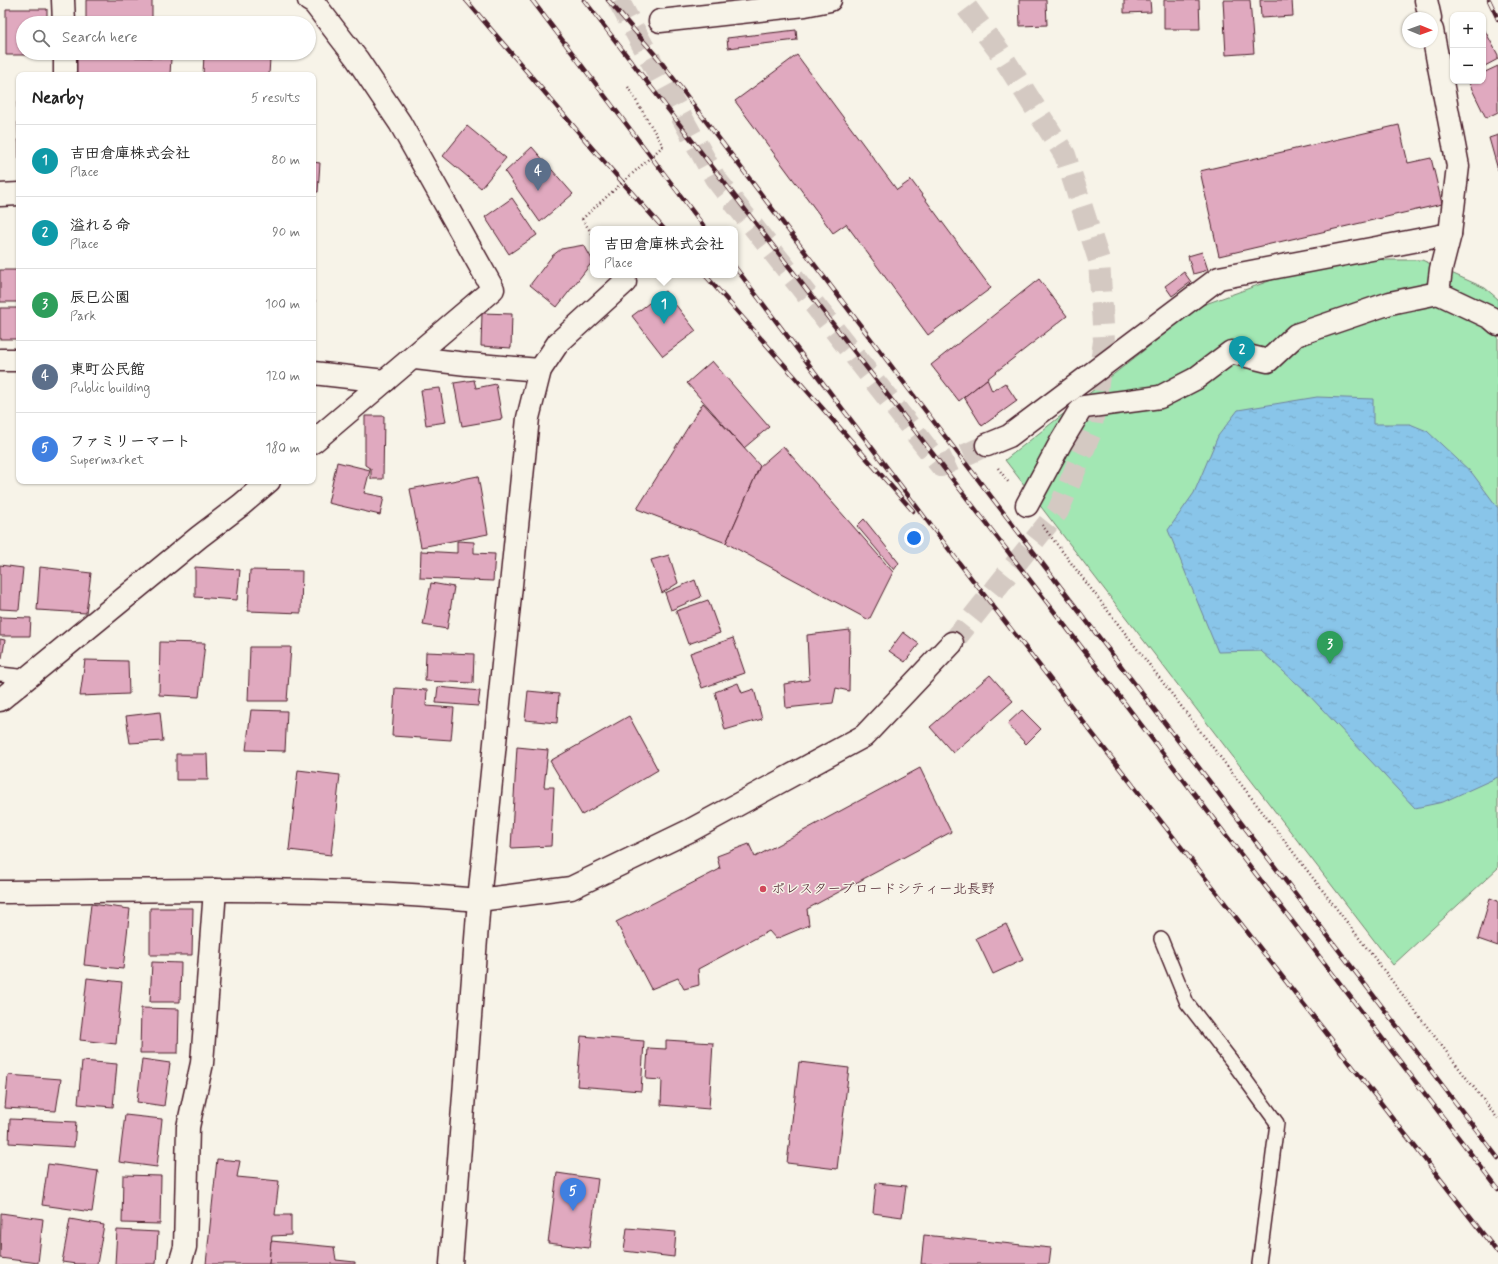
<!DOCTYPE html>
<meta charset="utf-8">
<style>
body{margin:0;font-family:Mynerve,"Klee One",sans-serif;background:#f6f6f6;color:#222}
.controls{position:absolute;right:12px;top:12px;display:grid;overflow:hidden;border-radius:8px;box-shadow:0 1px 3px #0004}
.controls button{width:36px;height:36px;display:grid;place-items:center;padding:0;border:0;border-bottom:1px solid #e0e0e0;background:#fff;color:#222;font:20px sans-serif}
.compass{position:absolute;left:1402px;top:12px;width:36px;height:36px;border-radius:50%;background:#fff;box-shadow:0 1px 3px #0004;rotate:91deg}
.you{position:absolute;left:914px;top:538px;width:14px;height:14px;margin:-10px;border:3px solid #fff;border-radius:50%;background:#1a73e8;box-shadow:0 0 0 6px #1a73e833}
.badge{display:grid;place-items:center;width:26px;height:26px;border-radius:50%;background:#d1495b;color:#fff;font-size:13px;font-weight:700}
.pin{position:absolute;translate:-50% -33px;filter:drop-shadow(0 1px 2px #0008)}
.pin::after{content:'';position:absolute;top:21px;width:14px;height:12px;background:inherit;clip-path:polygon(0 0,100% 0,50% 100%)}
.popup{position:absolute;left:590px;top:226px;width:148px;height:52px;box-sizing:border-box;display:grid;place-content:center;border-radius:8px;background:#fff;filter:drop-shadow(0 1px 3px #0005);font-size:13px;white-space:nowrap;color:#767676}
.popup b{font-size:15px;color:#222}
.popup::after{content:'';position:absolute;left:50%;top:100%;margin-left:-8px;border:8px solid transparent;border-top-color:#fff}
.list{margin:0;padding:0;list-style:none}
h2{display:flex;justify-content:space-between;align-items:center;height:52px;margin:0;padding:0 16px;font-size:17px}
h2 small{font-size:13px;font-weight:400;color:#767676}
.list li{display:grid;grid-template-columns:26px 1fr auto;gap:12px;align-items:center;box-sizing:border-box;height:72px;padding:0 16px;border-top:1px solid #e0e0e0}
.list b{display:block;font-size:15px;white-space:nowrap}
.list p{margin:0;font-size:13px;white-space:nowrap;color:#767676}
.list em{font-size:13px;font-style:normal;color:#767676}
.icon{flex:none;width:22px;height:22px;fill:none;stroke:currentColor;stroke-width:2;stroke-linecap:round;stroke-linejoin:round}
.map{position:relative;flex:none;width:1498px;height:1264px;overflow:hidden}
.search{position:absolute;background:#fff;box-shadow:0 1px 3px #0004;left:16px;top:16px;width:300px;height:44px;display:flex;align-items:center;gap:10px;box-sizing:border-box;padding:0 14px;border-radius:22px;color:#767676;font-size:15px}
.panel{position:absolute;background:#fff;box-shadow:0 1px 3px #0004;left:16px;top:72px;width:300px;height:412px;border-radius:8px}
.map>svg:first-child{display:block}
.green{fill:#a2e7b3;stroke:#76836f}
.water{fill:url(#water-ripples);stroke:#70839d}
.building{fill:#e0a9bf;stroke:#4a1f2b}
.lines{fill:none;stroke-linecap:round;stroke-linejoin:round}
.street-tunnel{stroke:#d4c9c2;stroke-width:22;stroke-dasharray:22 11;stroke-linecap:butt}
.secondary-tunnel{stroke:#d4c9c2;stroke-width:22;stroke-dasharray:22 11;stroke-linecap:butt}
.lane-casing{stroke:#4a1f2b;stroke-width:16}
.street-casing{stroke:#4a1f2b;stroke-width:25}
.secondary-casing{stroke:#4a1f2b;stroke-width:25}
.path{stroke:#4a1f2b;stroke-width:2.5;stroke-dasharray:1 3;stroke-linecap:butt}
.lane{stroke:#f7f3e8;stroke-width:13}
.street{stroke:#f7f3e8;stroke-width:22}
.secondary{stroke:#f7f3e8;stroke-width:22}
.rail-casing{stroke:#4a1f2b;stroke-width:4.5}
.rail{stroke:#f7f3e8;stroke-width:3;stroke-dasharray:9;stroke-linecap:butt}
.path-bridge{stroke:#4a1f2b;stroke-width:2.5;stroke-dasharray:1 3;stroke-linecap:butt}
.poi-dot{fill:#d1495b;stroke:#f7f3e8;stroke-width:1.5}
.labels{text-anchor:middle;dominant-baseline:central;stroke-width:3;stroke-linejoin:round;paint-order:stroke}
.poi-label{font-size:14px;fill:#4a1f2b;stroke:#f7f3e8;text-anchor:start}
</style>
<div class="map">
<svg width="1498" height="1264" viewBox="0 0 1498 1264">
<defs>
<pattern id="water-ripples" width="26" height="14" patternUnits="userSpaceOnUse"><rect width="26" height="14" fill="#89c5e9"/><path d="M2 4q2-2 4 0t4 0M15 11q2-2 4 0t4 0" fill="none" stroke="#78a9c8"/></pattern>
</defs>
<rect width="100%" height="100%" fill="#f7f3e8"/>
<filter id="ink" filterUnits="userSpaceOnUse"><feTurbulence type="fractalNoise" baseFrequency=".025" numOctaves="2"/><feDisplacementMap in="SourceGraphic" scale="8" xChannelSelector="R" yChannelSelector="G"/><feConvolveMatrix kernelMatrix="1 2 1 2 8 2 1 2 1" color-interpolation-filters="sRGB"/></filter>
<g filter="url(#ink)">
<polygon class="green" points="1341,255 1386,260 1422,260 1485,288 1498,299 1498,868 1393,965 1005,460 1200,306"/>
<polygon class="water" points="1317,397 1373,399 1373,424 1410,424 1427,431 1472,473 1498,508 1498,777 1443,802 1415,808 1306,692 1261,651 1218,652 1168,530 1194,493 1218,436 1238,410"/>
<g class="building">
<rect x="86" y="0" width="66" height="23"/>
<polygon points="1019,0 1046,0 1047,25 1020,26"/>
<polygon points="1124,0 1150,0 1151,12 1124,13"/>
<polygon points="1164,0 1199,0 1200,29 1164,29"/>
<polygon points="1223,0 1250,0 1254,53 1226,55"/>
<polygon points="1260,0 1292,0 1293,16 1261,18"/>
<polygon points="6,9 47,9 47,23 23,23 23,53 48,53 48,55 6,55"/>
<polygon points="207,21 230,23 207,23"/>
<polygon points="1483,27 1498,55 1498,59 1483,67"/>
<polygon points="796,30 797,40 728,48 727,38"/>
<polygon points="86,53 152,53 152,62 86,61"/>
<polygon points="204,53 280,53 279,55 270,58 269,75 203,75"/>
<polygon points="797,55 897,190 911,180 991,288 928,335 846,224 833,233 735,101"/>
<polygon points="76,56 171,58 170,75 76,75"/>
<polygon points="1498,66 1498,112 1486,118 1468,81 1483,81 1483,73"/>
<polygon points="17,101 19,101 19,158"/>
<polygon points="1399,125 1408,163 1431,158 1442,204 1219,256 1200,171"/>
<polygon points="467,126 506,158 481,188 443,156"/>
<polygon points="1498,135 1498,170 1489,138"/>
<polygon points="532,147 573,194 540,222 505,172"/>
<polygon points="313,162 320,163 318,192 313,192"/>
<polygon points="512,198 537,235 509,254 485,217"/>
<polygon points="584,245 593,261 557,307 530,285 552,256 561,249"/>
<polygon points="1202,252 1208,270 1193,274 1188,256"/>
<rect x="0" y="270" width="19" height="32"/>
<polygon points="1184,272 1191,282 1172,296 1165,286"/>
<polygon points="1039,279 1067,316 959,401 931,365"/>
<polygon points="665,291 696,331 663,356 632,316"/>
<polygon points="313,300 315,300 314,312 313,312"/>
<rect x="0" y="308" width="19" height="31"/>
<polygon points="482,313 512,314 511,348 481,346"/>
<polygon points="712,361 769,427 744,448 687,383"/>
<polygon points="987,379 992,391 1005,383 1017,401 982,426 964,397"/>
<polygon points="474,380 476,388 496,384 502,419 462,426 454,383"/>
<polygon points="440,388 446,422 426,425 421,390"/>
<polygon points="703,403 760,466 726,543 637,509"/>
<polygon points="365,416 384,416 383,479 371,479 371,469 365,465"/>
<polygon points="783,446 893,572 869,620 726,543 760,466"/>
<polygon points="337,462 370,470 364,493 384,497 380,515 328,503"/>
<polygon points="478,476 488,534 421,547 410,489"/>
<polygon points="864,519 899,563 894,570 857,526"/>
<polygon points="457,541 474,542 474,553 495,554 493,581 420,578 421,551 457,553"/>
<polygon points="669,555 678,583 662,593 651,560"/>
<polygon points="0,565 23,568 19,610 0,609"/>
<polygon points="40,567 91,573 86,613 37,610"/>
<polygon points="195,567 240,570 237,600 195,597"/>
<polygon points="250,570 302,571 301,613 248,611"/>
<polygon points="695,580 701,597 671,610 665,593"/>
<polygon points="431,583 454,587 447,629 423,625"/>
<polygon points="708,600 720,633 688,644 676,611"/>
<polygon points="0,617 31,618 30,636 0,636"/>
<polygon points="850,630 849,691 836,688 833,703 786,708 784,684 809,680 807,635"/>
<polygon points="903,632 919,644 905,662 889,651"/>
<polygon points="733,638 745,673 702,688 690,653"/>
<polygon points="0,639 5,640 2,658 0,658"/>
<polygon points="160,642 205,643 199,697 159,695"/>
<polygon points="250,647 291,647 287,701 248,701"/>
<polygon points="426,652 474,654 473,683 425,681"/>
<polygon points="85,660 128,661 129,694 80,696"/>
<polygon points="990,675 1013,701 953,753 930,727"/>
<polygon points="738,683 742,693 754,689 762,719 725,730 715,692"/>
<polygon points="438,687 480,691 478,706 436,703"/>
<polygon points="395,688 427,690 426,706 454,708 451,740 392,736"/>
<polygon points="528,691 559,694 557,723 525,720"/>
<polygon points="251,710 287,711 285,751 246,750"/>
<polygon points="1022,710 1041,729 1026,744 1007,724"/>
<polygon points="160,712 163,741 130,743 126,716"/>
<polygon points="629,716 658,770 582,815 550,761"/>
<polygon points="517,747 548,750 544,787 554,787 551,846 511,848"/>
<polygon points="176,754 207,754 208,780 176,780"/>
<polygon points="920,768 951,832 807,909 809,925 776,939 769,931 698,969 699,985 684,989 678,978 651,989 616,922 720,869 717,856 749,844 755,857"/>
<polygon points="298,770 340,775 331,855 289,850"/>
<polygon points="1490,898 1498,901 1498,946 1478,939"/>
<polygon points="91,904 130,909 123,969 84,965"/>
<polygon points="150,908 193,908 192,955 150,955"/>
<polygon points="1006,924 1023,960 993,974 976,938"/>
<polygon points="152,962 181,963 180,1002 150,1002"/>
<polygon points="87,978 122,982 116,1044 80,1040"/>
<polygon points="141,1008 179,1009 178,1053 140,1053"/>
<polygon points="581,1036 644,1041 641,1091 577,1086"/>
<polygon points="666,1040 713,1043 709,1109 661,1105 662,1080 646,1079 648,1048 666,1049"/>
<polygon points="142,1059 170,1063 164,1106 137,1102"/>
<polygon points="82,1061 117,1064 113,1107 78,1104"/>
<polygon points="799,1062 849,1068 837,1169 787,1163"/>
<polygon points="8,1075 61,1079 56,1111 5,1108"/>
<polygon points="125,1115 162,1119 157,1167 119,1162"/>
<polygon points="10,1119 76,1122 74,1147 9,1143"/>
<polygon points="217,1159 240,1161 237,1177 279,1181 275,1215 291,1215 291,1235 272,1236 269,1264 206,1264"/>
<polygon points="48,1164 98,1171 92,1212 42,1205"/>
<polygon points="557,1173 598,1179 589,1248 548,1243"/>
<polygon points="123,1175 161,1176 160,1224 122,1223"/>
<polygon points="876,1183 906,1186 902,1217 873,1213"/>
<polygon points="1,1213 43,1219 38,1263 0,1258"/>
<polygon points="70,1219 104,1225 97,1264 76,1264 62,1262"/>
<polygon points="627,1228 676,1232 674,1257 624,1251"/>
<polygon points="117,1230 158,1232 156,1264 115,1264"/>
<polygon points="924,1235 1051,1248 1049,1264 921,1264"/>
<polygon points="271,1241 334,1247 336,1260 355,1262 355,1264 269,1264"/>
</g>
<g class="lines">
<polyline class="street-tunnel" points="618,0 715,178 941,466 987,445"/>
<polyline class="secondary-tunnel" points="952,643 1058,511 1091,432 1104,341 1099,260 1065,155 999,51 961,0"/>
<defs>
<g id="lane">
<polyline points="0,674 28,677"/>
<polyline points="1161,939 1187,1003 1231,1060 1277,1123 1259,1264"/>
</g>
<g id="street">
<polyline points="63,0 64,23"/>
<polyline points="309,0 314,3 357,59 400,123 493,289 313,442"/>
<polyline points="1426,0 1430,18"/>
<polyline points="660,21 805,5 830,0"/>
<polyline points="65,53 65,75"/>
<polyline points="0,195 19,194"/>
<polyline points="1450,234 1441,269 1438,293 1491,318 1498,324"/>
<polyline points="415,358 467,364 540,370"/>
<polyline points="0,360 19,360"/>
<polyline points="313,373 385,381"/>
<polyline points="987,445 1009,436 1219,278 1450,234 1458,166 1432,30"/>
<polyline points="1027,505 1061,442 1079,412 1084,407 1160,397 1195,379 1231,352 1268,361 1296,335 1390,303 1438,293"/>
<polyline points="0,700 199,537 241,505 269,481"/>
<path d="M 0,892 C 159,891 320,885 479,900 L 528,418 L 540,370 L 558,343 L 625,282"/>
<polyline points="180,1264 185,1247 188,1127 202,1063 215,890"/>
</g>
<polyline id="secondary" points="451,1264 479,900 571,888 691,830 864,736 952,643"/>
</defs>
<use href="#lane" class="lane-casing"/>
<use href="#street" class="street-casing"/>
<use href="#secondary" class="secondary-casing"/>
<g class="path">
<polyline points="628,87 663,146"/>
<polyline points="582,219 593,235"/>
<polyline points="998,468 1009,483"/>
<polyline points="1042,525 1498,1119"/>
</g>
<use href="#lane" class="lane"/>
<use href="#street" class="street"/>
<use href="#secondary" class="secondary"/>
<defs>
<g id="rail">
<polyline points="466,0 592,148 664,229"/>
<polyline points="532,0 706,229"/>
<polyline points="584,0 1498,1189"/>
<polyline points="608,0 658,58 911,392 1498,1158"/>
<polyline points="1489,0 1498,19"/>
<polyline points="735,267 957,560 1498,1253"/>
<polyline points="705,275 913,511"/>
</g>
</defs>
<use href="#rail" class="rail-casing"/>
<use href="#rail" class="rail"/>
<polyline class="path-bridge" points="582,219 663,146"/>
</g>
</g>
<circle class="poi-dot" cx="763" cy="889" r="4"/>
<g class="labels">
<g class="poi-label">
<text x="771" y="889">ポレスターブロードシティー北長野</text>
</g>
</g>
</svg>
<div class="controls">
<button>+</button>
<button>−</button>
</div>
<svg class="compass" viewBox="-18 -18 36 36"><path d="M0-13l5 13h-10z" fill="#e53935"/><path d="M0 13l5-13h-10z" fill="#767676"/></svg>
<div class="you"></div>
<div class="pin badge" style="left:664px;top:324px;background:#0f9aa8">1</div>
<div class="popup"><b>吉田倉庫株式会社</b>Place</div>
<div class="pin badge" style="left:1242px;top:369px;background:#0f9aa8">2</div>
<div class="pin badge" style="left:1330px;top:664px;background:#2e9e5b">3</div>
<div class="pin badge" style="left:538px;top:191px;background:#5c6f8a">4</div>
<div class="pin badge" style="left:573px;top:1211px;background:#3f7fe0">5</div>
<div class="search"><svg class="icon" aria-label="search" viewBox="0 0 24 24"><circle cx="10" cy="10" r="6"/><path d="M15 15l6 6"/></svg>Search here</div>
<section class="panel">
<h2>Nearby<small>5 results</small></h2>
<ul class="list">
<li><span class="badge" style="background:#0f9aa8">1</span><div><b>吉田倉庫株式会社</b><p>Place</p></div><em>80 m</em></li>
<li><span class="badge" style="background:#0f9aa8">2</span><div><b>溢れる命</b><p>Place</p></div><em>90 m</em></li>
<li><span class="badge" style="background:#2e9e5b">3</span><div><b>辰巳公園</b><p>Park</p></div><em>100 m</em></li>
<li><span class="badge" style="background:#5c6f8a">4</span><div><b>東町公民館</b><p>Public building</p></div><em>120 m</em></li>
<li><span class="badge" style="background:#3f7fe0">5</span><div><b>ファミリーマート</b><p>Supermarket</p></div><em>180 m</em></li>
</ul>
</section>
</div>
